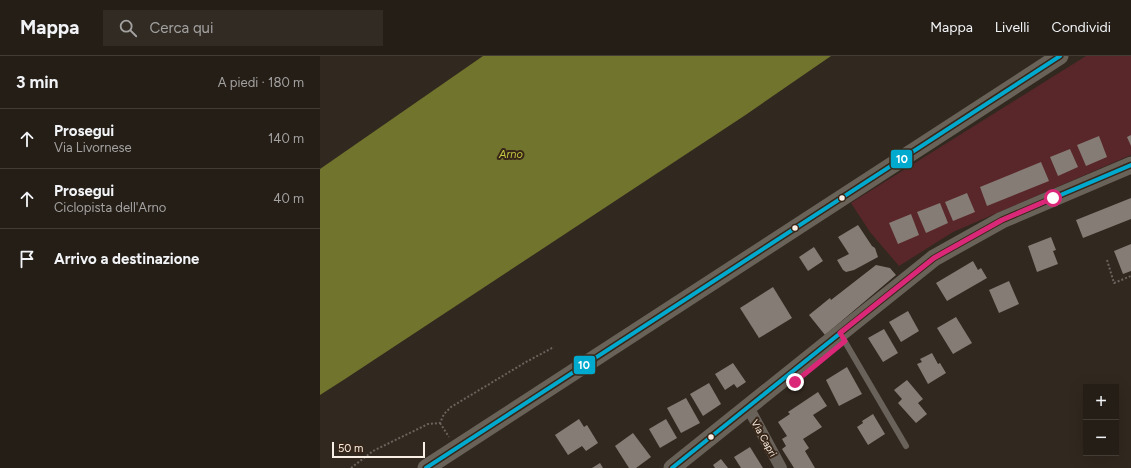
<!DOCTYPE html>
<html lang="it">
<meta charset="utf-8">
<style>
body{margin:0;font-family:Figtree,sans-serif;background:#312b24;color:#f1f3f6}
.controls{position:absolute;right:12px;bottom:12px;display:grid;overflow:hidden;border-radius:0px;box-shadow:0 4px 16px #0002}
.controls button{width:36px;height:36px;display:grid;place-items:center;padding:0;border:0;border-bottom:1px solid #423c36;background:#251e17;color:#f1f3f6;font:20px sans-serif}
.scale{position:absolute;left:12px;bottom:10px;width:93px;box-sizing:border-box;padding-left:4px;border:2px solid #faefe5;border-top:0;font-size:11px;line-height:14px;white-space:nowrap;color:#faefe5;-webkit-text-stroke:3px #382718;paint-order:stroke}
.stop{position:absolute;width:12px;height:12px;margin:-9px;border:3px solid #db2777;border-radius:50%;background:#fff}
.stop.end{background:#db2777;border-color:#fff;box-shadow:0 1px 4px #0008}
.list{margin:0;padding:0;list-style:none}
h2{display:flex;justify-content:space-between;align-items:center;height:52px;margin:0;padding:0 16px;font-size:17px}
h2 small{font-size:13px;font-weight:400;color:#a3a2a1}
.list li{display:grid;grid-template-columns:26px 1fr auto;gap:12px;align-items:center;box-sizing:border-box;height:60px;padding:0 16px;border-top:1px solid #423c36}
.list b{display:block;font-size:15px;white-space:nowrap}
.list p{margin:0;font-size:13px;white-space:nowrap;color:#a3a2a1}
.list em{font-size:13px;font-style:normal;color:#a3a2a1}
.icon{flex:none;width:22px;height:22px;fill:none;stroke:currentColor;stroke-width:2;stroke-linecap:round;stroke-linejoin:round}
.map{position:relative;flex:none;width:811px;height:412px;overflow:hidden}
header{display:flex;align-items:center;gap:24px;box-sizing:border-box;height:56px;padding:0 20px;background:#251e17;border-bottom:1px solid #423c36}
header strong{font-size:19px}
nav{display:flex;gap:22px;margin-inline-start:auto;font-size:14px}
.search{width:280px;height:36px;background:#312b24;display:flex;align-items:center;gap:10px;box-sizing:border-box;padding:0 14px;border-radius:0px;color:#a3a2a1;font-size:15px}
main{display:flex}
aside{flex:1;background:#251e17}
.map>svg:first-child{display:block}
.green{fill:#59272a}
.water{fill:#71742c}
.building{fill:#857c76}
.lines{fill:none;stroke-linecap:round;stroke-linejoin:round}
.path{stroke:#6b645e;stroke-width:2;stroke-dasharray:2 2;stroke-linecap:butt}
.lane{stroke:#69625b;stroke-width:6}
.street{stroke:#69625b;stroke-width:12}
.secondary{stroke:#686259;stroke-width:17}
.bus-1-casing{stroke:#382718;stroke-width:7}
.bus-1{stroke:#00a9ce;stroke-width:4}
.route{stroke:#db2777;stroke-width:5}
.bus-dot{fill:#faefe5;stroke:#382718;stroke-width:1.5}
.labels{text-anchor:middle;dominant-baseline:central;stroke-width:4;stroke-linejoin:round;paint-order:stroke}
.street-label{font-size:10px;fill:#faefe5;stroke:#382718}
.water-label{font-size:11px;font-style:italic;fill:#c3ca3f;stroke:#382718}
.line-badge{stroke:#382718;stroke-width:1.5}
.badge-label{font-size:11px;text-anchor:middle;font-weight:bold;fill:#fff}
</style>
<header>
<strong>Mappa</strong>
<div class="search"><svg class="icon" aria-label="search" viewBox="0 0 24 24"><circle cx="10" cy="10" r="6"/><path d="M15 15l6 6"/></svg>Cerca qui</div>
<nav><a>Mappa</a><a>Livelli</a><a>Condividi</a></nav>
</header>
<main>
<aside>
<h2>3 min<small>A piedi · 180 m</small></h2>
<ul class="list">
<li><svg class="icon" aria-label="ahead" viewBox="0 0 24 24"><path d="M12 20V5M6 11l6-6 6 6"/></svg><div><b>Prosegui</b><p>Via Livornese</p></div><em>140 m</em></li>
<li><svg class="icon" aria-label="ahead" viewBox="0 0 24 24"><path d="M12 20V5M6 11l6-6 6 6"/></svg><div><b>Prosegui</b><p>Ciclopista dell'Arno</p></div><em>40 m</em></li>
<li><svg class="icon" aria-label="arrive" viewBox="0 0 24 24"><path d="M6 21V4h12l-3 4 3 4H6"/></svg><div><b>Arrivo a destinazione</b></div></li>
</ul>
</aside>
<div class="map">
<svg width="811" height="412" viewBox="0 0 811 412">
<rect width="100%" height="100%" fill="#31281f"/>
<polygon class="green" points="766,0 811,0 811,99 633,176 579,210 550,176 531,147"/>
<polygon class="water" points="163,0 511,0 424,60 25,323 0,339 0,113"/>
<g class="building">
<polygon points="811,79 811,90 807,81"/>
<polygon points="779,80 787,101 766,110 757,89"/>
<polygon points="750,93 758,111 738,120 730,101"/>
<polygon points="721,106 729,125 667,150 660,131"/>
<polygon points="647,137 655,156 633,165 625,146"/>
<polygon points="811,142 811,163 763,182 756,164"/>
<polygon points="620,147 628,167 606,177 597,156"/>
<polygon points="591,158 599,179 578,188 569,167"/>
<polygon points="538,169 552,190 555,192 558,201 534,214 526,216 523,214 517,204 529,198 518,181"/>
<polygon points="731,181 736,194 733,195 738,208 717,216 708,190"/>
<polygon points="811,188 811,215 803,218 794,195"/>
<polygon points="494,191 503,205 488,215 479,201"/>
<polygon points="653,205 658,214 661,212 667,222 627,245 616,227"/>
<polygon points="556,209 570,212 576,219 505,279 489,259 510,242 511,244"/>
<polygon points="689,225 699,248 679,257 669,234"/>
<polygon points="453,231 472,262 439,282 420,252"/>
<polygon points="588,255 599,275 581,286 569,266"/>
<polygon points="636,261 652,287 633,298 617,272"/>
<polygon points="564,273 578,297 563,306 548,282"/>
<polygon points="612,297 618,308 620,307 626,317 608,328 597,308 602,306 600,303"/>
<polygon points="413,307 426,326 417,332 414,328 405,334 395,318"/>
<polygon points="527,311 542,338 519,350 506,324"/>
<polygon points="587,324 603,343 598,347 607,358 596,367 578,347 582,343 574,334"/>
<polygon points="389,327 401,348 383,360 370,338"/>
<polygon points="498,336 507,350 493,359 502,371 483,383 489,392 485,395 495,412 474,412 462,393 466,390 462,383 467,380 458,366 470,358 468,356"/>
<polygon points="366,342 380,367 361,377 347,352"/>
<polygon points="553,358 565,378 548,389 537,371 543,367 542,365"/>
<polygon points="259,363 264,371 267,369 278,387 266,395 262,390 248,399 235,379"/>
<polygon points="346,363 357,382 340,392 329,373"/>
<polygon points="313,377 331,401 316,412 309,412 295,390"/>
<polygon points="430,391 443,412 421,412 414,401"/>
<polygon points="401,403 408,412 395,412 393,409"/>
<polygon points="280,407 283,412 272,412"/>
</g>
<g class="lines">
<g class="path">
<polyline points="787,204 794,227 811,220"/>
<polyline points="120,367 129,381"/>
<polyline points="31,412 53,395 108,368 120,367 124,358 131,351 206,306 234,291"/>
</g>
<polyline class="lane" points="521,279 586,390"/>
<polyline class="street" points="428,351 461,412"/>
<g class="secondary">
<polyline points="106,412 740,0"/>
<polyline points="352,412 614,202 682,164 811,109"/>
</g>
<defs>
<g id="bus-1">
<polyline points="106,412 740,0"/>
<polyline points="352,412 614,202 682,164 811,109"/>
</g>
</defs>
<use href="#bus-1" class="bus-1-casing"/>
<use href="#bus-1" class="bus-1"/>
</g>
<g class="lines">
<polyline class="route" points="475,326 525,285 520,277 614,202 682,164 733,142"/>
</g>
<g class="bus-dot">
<circle cx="522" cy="142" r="3.5"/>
<circle cx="475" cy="172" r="3.5"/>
<circle cx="391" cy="381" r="3.5"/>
</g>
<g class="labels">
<g class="street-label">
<text transform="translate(444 382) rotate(61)">Via Capri</text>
</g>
<g class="water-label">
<text x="191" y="98">Arno</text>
</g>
</g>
<g class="line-badge">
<rect x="570" y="93" width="23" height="20" rx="4" fill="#00a9ce"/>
<rect x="253" y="299" width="23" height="20" rx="4" fill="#00a9ce"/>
</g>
<g class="badge-label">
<text x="582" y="107">10</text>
<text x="264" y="313">10</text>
</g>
</svg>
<div class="controls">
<button>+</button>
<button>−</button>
</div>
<div class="scale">50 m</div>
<div class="stop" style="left:733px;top:142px"></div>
<div class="stop end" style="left:475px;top:326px"></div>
</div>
</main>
